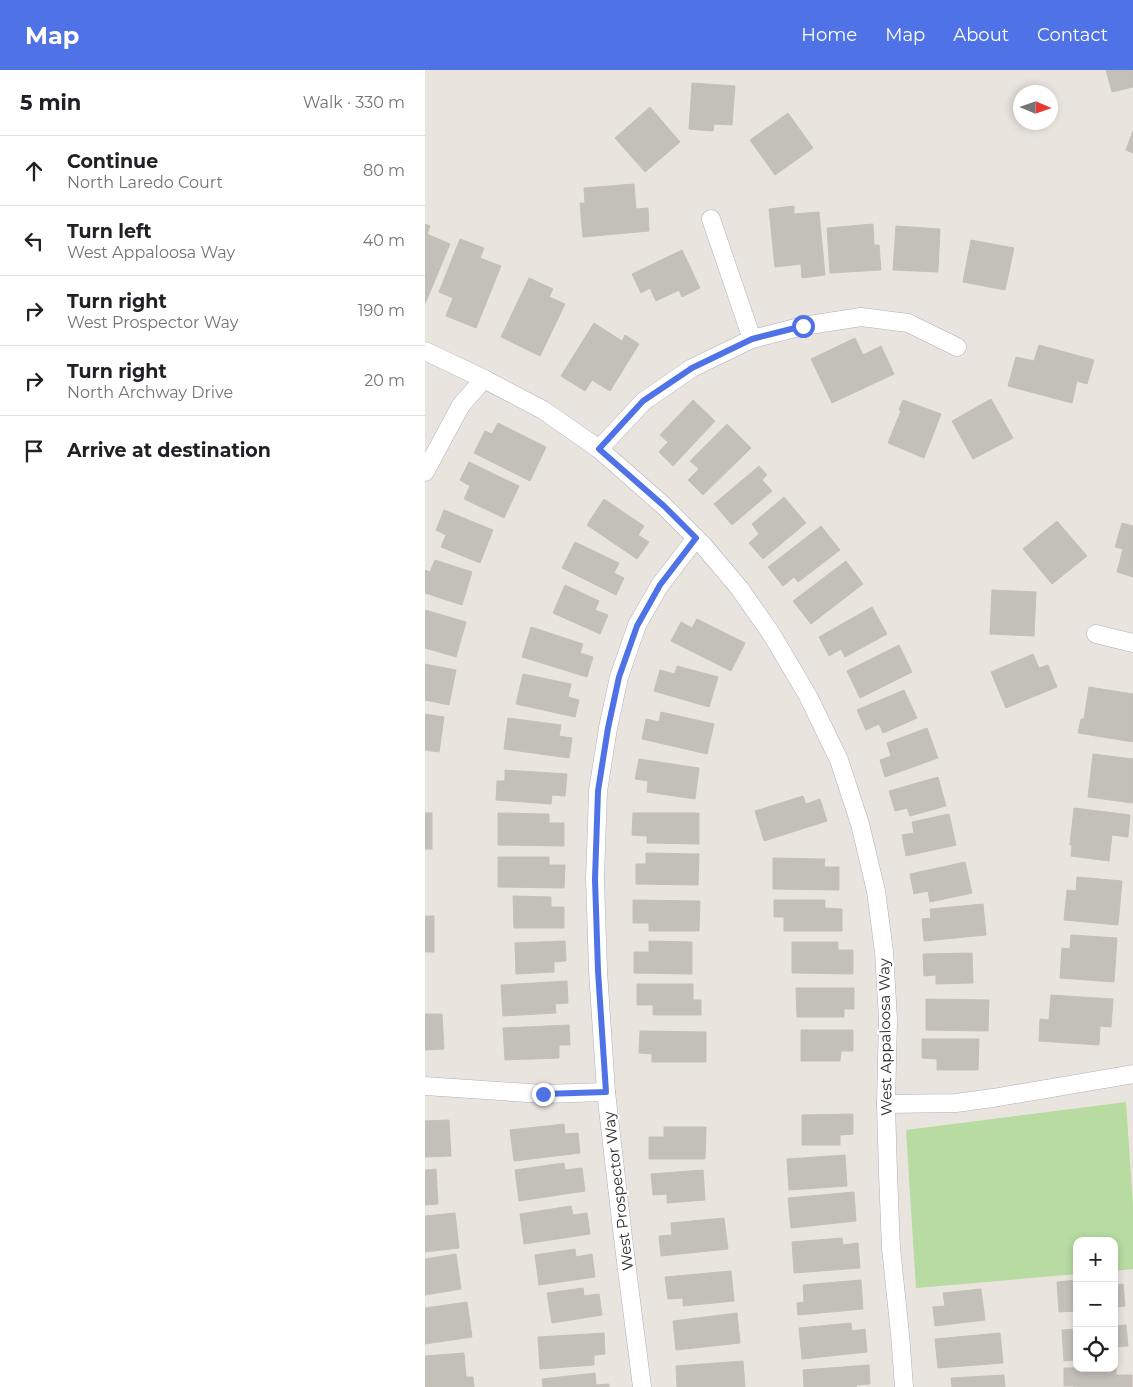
<!DOCTYPE html>
<meta charset="utf-8">
<style>
body{margin:0;font-family:Montserrat,sans-serif;background:#f2f2f2;color:#202124}
.controls{position:absolute;right:15px;bottom:15px;display:grid;overflow:hidden;border-radius:10px;box-shadow:0 2px 8px #0003}
.controls button{width:45px;height:45px;display:grid;place-items:center;padding:0;border:0;border-bottom:1px solid #e0e0e0;background:#fff;color:#202124;font:25px sans-serif}
.compass{position:absolute;left:588px;top:15px;width:45px;height:45px;border-radius:50%;background:#fff;box-shadow:0 2px 8px #0003;rotate:92deg}
.stop{position:absolute;width:15px;height:15px;margin:-11px;border:4px solid #4f73e6;border-radius:50%;background:#fff}
.stop.end{background:#4f73e6;border-color:#fff;box-shadow:0 1px 5px #0008}
.list{margin:0;padding:0;list-style:none}
h2{display:flex;justify-content:space-between;align-items:center;height:65px;margin:0;padding:0 20px;font-size:21px}
h2 small{font-size:16px;font-weight:400;color:#757577}
.list li{display:grid;grid-template-columns:32px 1fr auto;gap:15px;align-items:center;box-sizing:border-box;height:70px;padding:0 20px;border-top:1px solid #e0e0e0}
.list b{display:block;font-size:19px;white-space:nowrap}
.list p{margin:0;font-size:16px;white-space:nowrap;color:#757577}
.list em{font-size:16px;font-style:normal;color:#757577}
.icon{flex:none;width:28px;height:28px;fill:none;stroke:currentColor;stroke-width:2;stroke-linecap:round;stroke-linejoin:round}
.map{position:relative;flex:none;width:708px;height:1317px;overflow:hidden}
header{display:flex;align-items:center;gap:30px;box-sizing:border-box;height:70px;padding:0 25px;background:#4f73e6;color:#fff}
header strong{font-size:24px}
nav{display:flex;gap:28px;margin-inline-start:auto;font-size:18px}
main{display:flex}
aside{flex:1;background:#fff}
.map>svg:first-child{display:block}
.green{fill:#b7dba0}
.building{fill:#c3bfb9;stroke:#c6c0b7}
.lines{fill:none;stroke-linecap:round;stroke-linejoin:round}
.street-casing{stroke:#aeb0b9;stroke-width:19}
.street{stroke:#fff;stroke-width:18}
.route{stroke:#4f73e6;stroke-width:6}
.labels{text-anchor:middle;dominant-baseline:central;stroke-width:4.5;stroke-linejoin:round;paint-order:stroke}
.street-label{font-size:15px;fill:#2a2a2a;stroke:#fff}
</style>
<header>
<strong>Map</strong>
<nav><a>Home</a><a>Map</a><a>About</a><a>Contact</a></nav>
</header>
<main>
<aside>
<h2>5 min<small>Walk · 330 m</small></h2>
<ul class="list">
<li><svg class="icon" aria-label="ahead" viewBox="0 0 24 24"><path d="M12 20V5M6 11l6-6 6 6"/></svg><div><b>Continue</b><p>North Laredo Court</p></div><em>80 m</em></li>
<li><svg class="icon" aria-label="left" viewBox="0 0 24 24"><path d="M17 20v-9H6M10 6l-5 5 5 5"/></svg><div><b>Turn left</b><p>West Appaloosa Way</p></div><em>40 m</em></li>
<li><svg class="icon" aria-label="right" viewBox="0 0 24 24"><path d="M7 20v-9h11M14 6l5 5-5 5"/></svg><div><b>Turn right</b><p>West Prospector Way</p></div><em>190 m</em></li>
<li><svg class="icon" aria-label="right" viewBox="0 0 24 24"><path d="M7 20v-9h11M14 6l5 5-5 5"/></svg><div><b>Turn right</b><p>North Archway Drive</p></div><em>20 m</em></li>
<li><svg class="icon" aria-label="arrive" viewBox="0 0 24 24"><path d="M6 21V4h12l-3 4 3 4H6"/></svg><div><b>Arrive at destination</b></div></li>
</ul>
</aside>
<div class="map">
<svg width="708" height="1317" viewBox="0 0 708 1317">
<rect width="100%" height="100%" fill="#eae4de"/>
<polygon class="green" points="701,1032 708,1136 708,1199 689,1201 689,1171 652,1171 652,1204 491,1218 481,1060"/>
<g class="building">
<polygon points="681,0 708,0 708,17 687,22"/>
<polygon points="267,13 310,16 307,55 289,54 288,61 264,59"/>
<polygon points="225,37 255,72 220,102 190,68"/>
<polygon points="363,43 388,78 350,105 325,70"/>
<polygon points="708,61 708,83 701,80"/>
<polygon points="209,114 211,139 223,138 224,161 158,167 155,133 160,133 159,118"/>
<polygon points="369,136 369,144 394,142 400,205 377,208 376,194 350,197 344,139"/>
<polygon points="0,154 5,156 2,164 25,174 0,234"/>
<polygon points="448,154 449,175 454,175 456,200 405,203 402,158"/>
<polygon points="471,156 515,159 513,202 468,200"/>
<polygon points="35,169 59,178 55,188 76,196 51,258 21,246 28,228 14,222"/>
<polygon points="546,170 589,178 580,220 538,212"/>
<polygon points="257,180 275,218 257,227 254,220 231,231 225,218 216,223 207,204"/>
<polygon points="104,208 128,219 124,227 140,234 115,286 76,267"/>
<polygon points="169,253 197,271 200,265 214,274 185,321 167,310 160,321 136,306"/>
<polygon points="430,268 438,285 456,276 469,304 407,333 386,289"/>
<polygon points="614,275 669,290 662,314 652,311 647,333 583,316 591,287 609,291"/>
<polygon points="566,329 588,368 548,389 527,351"/>
<polygon points="268,330 290,351 248,396 234,382 243,372 235,365"/>
<polygon points="478,330 516,344 499,388 463,373 476,341 474,340"/>
<polygon points="73,353 121,377 105,411 49,383 60,361 67,364"/>
<polygon points="302,354 326,378 278,425 263,410 274,399 265,391"/>
<polygon points="44,392 94,416 79,448 39,429 45,416 35,410"/>
<polygon points="334,396 342,405 337,410 347,421 307,455 289,434"/>
<polygon points="359,427 381,453 338,489 324,473 334,464 327,454"/>
<polygon points="179,429 219,456 213,465 224,472 212,489 162,455"/>
<polygon points="19,440 68,460 55,493 16,477 21,465 11,460"/>
<polygon points="632,451 662,486 627,514 598,479"/>
<polygon points="697,453 708,456 708,507 692,502 698,479 690,477"/>
<polygon points="396,456 415,480 373,512 369,507 358,516 343,497"/>
<polygon points="150,472 194,493 189,503 199,508 191,525 137,498"/>
<polygon points="10,490 47,502 37,535 0,523 0,500 5,502"/>
<polygon points="421,491 438,514 386,554 368,531"/>
<polygon points="140,515 174,531 170,540 183,545 175,564 128,543"/>
<polygon points="567,520 611,522 609,566 565,564"/>
<polygon points="447,537 462,564 420,587 416,579 404,586 394,567"/>
<polygon points="0,540 41,552 31,587 0,578"/>
<polygon points="272,549 320,573 306,601 246,571 256,552 267,558"/>
<polygon points="106,557 158,574 155,583 168,587 162,607 97,587"/>
<polygon points="474,575 487,602 435,628 422,601"/>
<polygon points="608,584 614,598 623,595 632,617 581,638 566,602"/>
<polygon points="0,594 31,600 24,635 0,630"/>
<polygon points="252,596 293,607 284,637 229,621 235,600 250,604"/>
<polygon points="98,604 146,614 143,627 154,630 150,647 91,634"/>
<polygon points="664,617 708,624 708,672 653,663 656,649 659,649"/>
<polygon points="479,620 492,648 458,663 454,654 441,660 432,640"/>
<polygon points="236,642 289,654 282,684 217,669 221,649 234,652"/>
<polygon points="0,644 19,647 14,682 0,680"/>
<polygon points="83,648 136,655 134,666 147,668 144,688 79,679"/>
<polygon points="502,658 513,688 460,707 455,690 466,686 462,673"/>
<polygon points="668,684 708,689 708,733 663,727"/>
<polygon points="214,689 274,698 270,729 222,722 223,711 210,709"/>
<polygon points="80,700 142,704 140,726 127,725 126,734 71,730 72,711 80,711"/>
<polygon points="513,707 521,736 485,746 482,738 470,741 464,721"/>
<polygon points="378,726 381,734 395,729 402,751 339,771 330,741"/>
<polygon points="649,738 705,745 703,767 687,765 684,791 646,786 647,775 645,775"/>
<rect x="0" y="743" width="7" height="36"/>
<polygon points="73,743 124,744 124,753 139,753 139,776 73,775"/>
<polygon points="208,743 274,743 274,774 222,773 222,766 207,765"/>
<polygon points="524,744 531,775 481,786 477,765 489,763 487,752"/>
<polygon points="221,783 274,784 273,815 211,814 211,794 221,794"/>
<polygon points="73,787 124,787 124,795 140,795 139,818 73,817"/>
<polygon points="348,788 400,789 399,797 414,797 414,820 348,819"/>
<polygon points="540,792 547,823 505,832 503,821 489,824 485,804"/>
<polygon points="652,807 697,811 693,855 639,850 642,820 651,821"/>
<polygon points="88,826 126,827 126,837 139,837 139,858 89,858"/>
<polygon points="208,830 275,831 274,861 224,861 224,853 208,853"/>
<polygon points="349,830 400,830 400,838 417,839 417,861 359,861 359,847 349,847"/>
<polygon points="558,834 561,865 499,871 497,849 506,848 505,839"/>
<rect x="0" y="846" width="9" height="36"/>
<polygon points="646,865 692,868 689,912 635,908 637,878 645,879"/>
<polygon points="140,871 141,891 129,892 129,902 91,904 90,873"/>
<polygon points="224,871 267,872 267,904 209,903 209,882 224,882"/>
<polygon points="367,872 413,872 413,880 428,880 428,904 367,903"/>
<polygon points="547,883 548,913 511,914 511,905 499,906 498,884"/>
<polygon points="142,911 143,933 130,934 131,943 78,946 76,915"/>
<polygon points="212,914 268,914 268,930 276,930 276,945 228,945 228,935 212,935"/>
<polygon points="371,918 429,918 429,939 419,939 419,947 372,947"/>
<polygon points="626,925 688,929 686,957 675,956 674,975 614,971 615,949 624,950"/>
<polygon points="501,929 564,930 563,961 501,960"/>
<polygon points="0,944 17,944 19,979 0,980"/>
<polygon points="144,955 145,975 134,975 134,988 80,990 78,958"/>
<polygon points="376,960 428,960 428,981 416,981 415,991 376,991"/>
<polygon points="215,961 281,962 281,992 227,992 227,984 214,983"/>
<polygon points="497,969 554,969 553,1000 512,1000 512,989 497,988"/>
<polygon points="428,1044 428,1064 415,1065 415,1075 377,1075 377,1045"/>
<polygon points="24,1050 26,1086 0,1087 0,1051"/>
<polygon points="139,1054 140,1064 153,1063 155,1083 89,1091 85,1060"/>
<polygon points="239,1057 281,1057 280,1089 224,1089 224,1067 239,1067"/>
<polygon points="420,1085 422,1116 364,1120 362,1089"/>
<polygon points="139,1093 140,1100 157,1098 160,1121 94,1131 90,1100"/>
<polygon points="11,1099 13,1134 0,1135 0,1100"/>
<polygon points="278,1100 280,1130 242,1133 242,1124 228,1125 226,1104"/>
<polygon points="429,1122 431,1151 366,1158 363,1128"/>
<polygon points="146,1136 148,1145 162,1143 165,1164 99,1174 95,1144"/>
<polygon points="30,1143 34,1178 0,1182 0,1146"/>
<polygon points="299,1148 303,1179 236,1186 234,1166 247,1165 246,1153"/>
<polygon points="417,1168 418,1175 433,1173 435,1198 369,1203 367,1172"/>
<polygon points="150,1179 151,1187 167,1184 170,1207 114,1215 110,1185"/>
<polygon points="31,1184 36,1219 0,1225 0,1189"/>
<polygon points="306,1201 309,1231 258,1236 258,1228 243,1229 240,1207"/>
<polygon points="436,1210 438,1239 373,1245 372,1233 379,1232 378,1215"/>
<polygon points="652,1210 652,1241 634,1242 632,1212"/>
<polygon points="698,1214 700,1236 689,1237 689,1215"/>
<polygon points="158,1218 159,1226 174,1224 177,1245 127,1253 122,1223"/>
<polygon points="556,1219 560,1250 510,1256 508,1237 520,1236 518,1223"/>
<polygon points="42,1232 47,1267 0,1274 0,1238"/>
<polygon points="312,1243 315,1273 251,1280 248,1251"/>
<polygon points="426,1253 427,1261 440,1259 442,1282 377,1289 374,1258"/>
<polygon points="701,1255 703,1276 689,1277 689,1256"/>
<polygon points="652,1259 652,1290 639,1291 637,1260"/>
<polygon points="179,1263 180,1284 169,1285 169,1295 115,1299 113,1267"/>
<polygon points="575,1263 578,1293 513,1298 510,1269"/>
<polygon points="39,1283 41,1307 48,1307 49,1317 0,1317 0,1286"/>
<polygon points="318,1291 320,1317 252,1317 251,1296"/>
<polygon points="444,1295 445,1314 431,1315 432,1317 379,1317 378,1300"/>
<polygon points="639,1298 691,1298 691,1305 707,1305 707,1317 649,1317 649,1316 639,1316"/>
<polygon points="170,1303 171,1315 184,1314 184,1317 118,1317 117,1309"/>
<polygon points="579,1305 580,1317 527,1317 526,1308"/>
</g>
<g class="lines">
<defs>
<g id="street">
<polyline points="286,149 327,269"/>
<polyline points="0,281 59,309 118,340 174,379 239,436 277,474 315,519 347,565 383,626 414,690 435,754 451,821 459,882 463,949 461,1034 463,1103 466,1178 475,1264 479,1317"/>
<polyline points="174,379 219,331 267,298 327,269 378,256 436,247 483,253 532,277"/>
<polyline points="0,402 36,335 59,309"/>
<polyline points="671,564 708,573"/>
<polyline points="0,1016 118,1024 181,1022"/>
<polyline points="461,1034 531,1033 568,1028 708,1004"/>
<polyline points="217,1317 199,1176 181,1022 173,901 170,809 173,721 183,658 194,607 212,555 235,515 271,468"/>
</g>
</defs>
<use href="#street" class="street-casing"/>
<use href="#street" class="street"/>
</g>
<g class="lines">
<polyline class="route" points="118,1024 181,1022 173,901 170,809 173,721 183,658 194,607 212,556 235,515 271,468 239,436 174,379 218,331 267,298 327,269 378,256"/>
</g>
<g class="labels">
<g class="street-label">
<text transform="translate(460 967) rotate(-91)">West Appaloosa Way</text>
<text transform="translate(193 1121) rotate(-97)">West Prospector Way</text>
</g>
</g>
</svg>
<div class="controls">
<button>+</button>
<button>−</button>
<button><svg class="icon" aria-label="locate" viewBox="0 0 24 24"><circle cx="12" cy="12" r="6"/><path d="M12 2v4M12 18v4M2 12h4M18 12h4"/></svg></button>
</div>
<svg class="compass" viewBox="-18 -18 36 36"><path d="M0-13l5 13h-10z" fill="#e53935"/><path d="M0 13l5-13h-10z" fill="#757577"/></svg>
<div class="stop" style="left:378px;top:256px"></div>
<div class="stop end" style="left:118px;top:1024px"></div>
</div>
</main>
